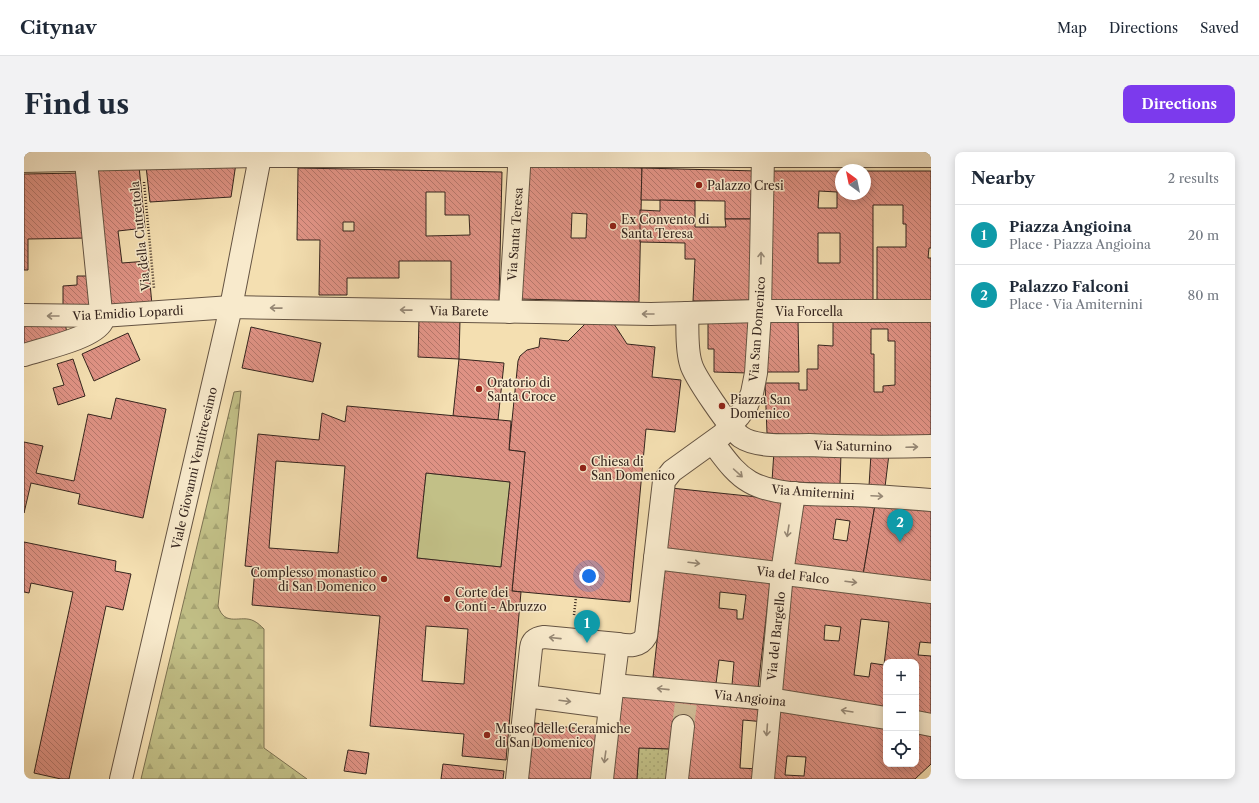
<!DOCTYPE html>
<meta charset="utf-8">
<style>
body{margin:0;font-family:"Libre Caslon Text",serif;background:#f2f2f3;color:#1f2937}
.controls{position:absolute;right:12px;bottom:12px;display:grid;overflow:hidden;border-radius:8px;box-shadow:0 2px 10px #0003}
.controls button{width:36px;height:36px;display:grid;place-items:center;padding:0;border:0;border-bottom:1px solid #e0e1e3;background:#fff;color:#1f2937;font:20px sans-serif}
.compass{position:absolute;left:811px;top:12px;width:36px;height:36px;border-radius:50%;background:#fff;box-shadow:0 2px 10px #0003;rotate:327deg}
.you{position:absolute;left:565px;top:424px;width:14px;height:14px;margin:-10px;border:3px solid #fff;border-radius:50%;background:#1a73e8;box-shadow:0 0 0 6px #1a73e833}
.badge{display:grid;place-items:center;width:26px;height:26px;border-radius:50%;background:#7c3aed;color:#fff;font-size:13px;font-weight:700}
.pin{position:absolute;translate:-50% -33px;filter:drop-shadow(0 1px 2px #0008)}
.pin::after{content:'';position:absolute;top:21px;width:14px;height:12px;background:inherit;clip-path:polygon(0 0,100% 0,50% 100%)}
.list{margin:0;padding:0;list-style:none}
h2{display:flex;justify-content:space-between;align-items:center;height:52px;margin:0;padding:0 16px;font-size:17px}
h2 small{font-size:13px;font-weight:400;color:#747a83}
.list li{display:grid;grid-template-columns:26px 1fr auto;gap:12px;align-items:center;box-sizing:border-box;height:60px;padding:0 16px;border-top:1px solid #e0e1e3}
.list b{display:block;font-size:15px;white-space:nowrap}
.list p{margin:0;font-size:13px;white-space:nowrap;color:#747a83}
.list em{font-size:13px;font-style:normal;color:#747a83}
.icon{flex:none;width:22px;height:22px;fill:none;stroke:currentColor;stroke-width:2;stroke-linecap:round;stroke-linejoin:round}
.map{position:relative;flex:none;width:907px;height:627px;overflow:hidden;border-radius:8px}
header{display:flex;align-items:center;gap:24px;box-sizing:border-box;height:56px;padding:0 20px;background:#fff;border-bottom:1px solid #e0e1e3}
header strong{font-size:19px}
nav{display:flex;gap:22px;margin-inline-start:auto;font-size:14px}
.intro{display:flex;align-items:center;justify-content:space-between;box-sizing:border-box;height:96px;padding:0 24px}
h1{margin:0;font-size:28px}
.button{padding:10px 18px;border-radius:8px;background:#7c3aed;color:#fff;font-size:14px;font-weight:700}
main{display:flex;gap:24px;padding:0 24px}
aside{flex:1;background:#fff;border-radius:8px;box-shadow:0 2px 10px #0003}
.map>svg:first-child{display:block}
.green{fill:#c2c087;stroke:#7c7252}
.forest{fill:url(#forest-firs);stroke:#7c7252}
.garden{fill:url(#garden-dots);stroke:#7c7252}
.building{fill:url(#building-back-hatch);stroke:#35251e;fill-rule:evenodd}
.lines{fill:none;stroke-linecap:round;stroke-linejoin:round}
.minor-tunnel{stroke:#ceba94;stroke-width:22;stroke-dasharray:22 11;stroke-linecap:butt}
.minor-casing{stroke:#655443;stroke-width:24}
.path{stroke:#35251e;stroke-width:2.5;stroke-dasharray:1 2;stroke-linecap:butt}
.minor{stroke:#f8eacc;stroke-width:22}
.oneway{stroke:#968875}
.poi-dot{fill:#8f2418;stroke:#f8eacc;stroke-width:1.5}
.labels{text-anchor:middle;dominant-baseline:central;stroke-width:3;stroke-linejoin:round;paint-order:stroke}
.poi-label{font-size:12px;fill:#35251e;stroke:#f8eacc;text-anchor:start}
.street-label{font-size:12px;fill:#35251e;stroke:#f8eacc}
</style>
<header>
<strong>Citynav</strong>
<nav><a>Map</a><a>Directions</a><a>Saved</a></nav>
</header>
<div class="intro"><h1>Find us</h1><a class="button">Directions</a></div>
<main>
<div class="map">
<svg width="907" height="627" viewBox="0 0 907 627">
<defs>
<pattern id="forest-firs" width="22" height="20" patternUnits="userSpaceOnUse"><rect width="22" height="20" fill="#c2c087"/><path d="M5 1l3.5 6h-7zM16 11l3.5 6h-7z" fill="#a7a574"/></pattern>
<pattern id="garden-dots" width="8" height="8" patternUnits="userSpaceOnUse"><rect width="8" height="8" fill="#c2c087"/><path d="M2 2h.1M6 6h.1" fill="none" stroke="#a7a574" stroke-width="1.8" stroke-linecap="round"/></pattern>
<pattern id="building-back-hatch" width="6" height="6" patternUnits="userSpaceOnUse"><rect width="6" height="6" fill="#df9284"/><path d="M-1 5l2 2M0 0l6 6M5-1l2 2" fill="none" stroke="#b6776b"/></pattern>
</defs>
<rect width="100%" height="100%" fill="#f4dfb1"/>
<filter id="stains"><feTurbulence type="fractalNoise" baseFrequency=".005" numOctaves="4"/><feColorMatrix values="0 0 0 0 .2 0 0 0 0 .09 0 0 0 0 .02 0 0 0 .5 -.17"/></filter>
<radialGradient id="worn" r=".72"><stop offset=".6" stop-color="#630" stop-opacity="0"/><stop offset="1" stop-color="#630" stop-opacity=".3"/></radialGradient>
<polygon class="green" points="402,321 486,330 477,415 393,406"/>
<path class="forest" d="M 217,239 L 194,454 C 201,476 217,462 230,469 C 234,471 237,474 240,477 L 240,596 L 283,627 L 117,627 L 210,240 Z"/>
<polygon class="garden" points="615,596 648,597 645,627 613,627"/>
<g class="building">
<polygon points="212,11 207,45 126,50 122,14"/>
<polygon points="115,14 121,76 94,79 98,111 124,109 128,153 82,158 68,19"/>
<path d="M 500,14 L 618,16 L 615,150 L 495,147 ZM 548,61 L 563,62 L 562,86 L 547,86 Z"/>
<path d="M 274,16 L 478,20 L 475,149 L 427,149 L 427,109 L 375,109 L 375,126 L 323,126 L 323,143 L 295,143 L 296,88 L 273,88 ZM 402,40 L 421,40 L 421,63 L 445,63 L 446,83 L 402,84 ZM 319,70 L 330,70 L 330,79 L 319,79 Z"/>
<polygon points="618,16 733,19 732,67 701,67 701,49 617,48"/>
<path d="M 744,19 L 817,19 L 817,42 L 841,42 L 841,19 L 907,19 L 907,96 L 905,96 L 904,106 L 907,106 L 907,150 L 853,149 L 853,95 L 882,95 L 882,72 L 879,72 L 879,53 L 849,53 L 849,148 L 744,148 ZM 795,39 L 813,40 L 813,56 L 794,56 ZM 794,81 L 816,81 L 816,111 L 794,111 Z"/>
<polygon points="57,21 64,86 4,87 4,118 0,118 0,22"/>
<polygon points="636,48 671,49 671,75 702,75 701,67 732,67 731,148 669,149 671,107 661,107 661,91 616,90 616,58 636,59"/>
<polygon points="53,124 69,124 72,157 39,158 39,134 53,133"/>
<path d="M 907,166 L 907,286 L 834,288 L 743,281 L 741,231 L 775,231 L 775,238 L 783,238 L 783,217 L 794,217 L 794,193 L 809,194 L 809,167 ZM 847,177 L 864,177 L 864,189 L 871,189 L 871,233 L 859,234 L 859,240 L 850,240 L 850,202 L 847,202 Z"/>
<polygon points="395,167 436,168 435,207 394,205"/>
<polygon points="740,168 774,168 775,220 741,220"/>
<polygon points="0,170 41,170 43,182 0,196"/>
<polygon points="684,170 725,170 724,221 690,220 690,197 684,197"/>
<polygon points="562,171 590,172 603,192 631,195 628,225 657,228 651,280 622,277 606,450 488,439 501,300 485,298 494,209 496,204 503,198 515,195 516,186 544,189"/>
<polygon points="227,175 297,191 289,230 218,216"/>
<polygon points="104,181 116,208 70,229 58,202"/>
<polygon points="49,207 61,244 34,253 29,236 40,233 33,212"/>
<polygon points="435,207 480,211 474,268 429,264"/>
<polygon points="92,246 142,257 119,366 54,352 56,342 7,331 0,361 0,290 19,294 12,321 50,329 64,262 87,267"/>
<path d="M 323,254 L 487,269 L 485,298 L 501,300 L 488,439 L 497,440 L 482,608 L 438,604 L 440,582 L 346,574 L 356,464 L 228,453 L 231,415 L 221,414 L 234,282 L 295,288 L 298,261 L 321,270 ZM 252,309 L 321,314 L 314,401 L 245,396 ZM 402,321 L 486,330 L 477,415 L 393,406 ZM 402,474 L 444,477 L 440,532 L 398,529 Z"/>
<polygon points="750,299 817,302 816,332 748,329"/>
<polygon points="847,302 865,302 861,335 845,334"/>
<polygon points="647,336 762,348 755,413 640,401"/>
<path d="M 776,347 L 851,353 L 839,423 L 767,414 ZM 812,367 L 826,369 L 823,389 L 809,387 Z"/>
<polygon points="851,353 907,357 907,432 839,423"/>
<polygon points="0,390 92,409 91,419 107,422 99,458 82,454 45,627 37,627 10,621 49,440 7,431 5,441 0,440"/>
<path d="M 641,418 L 746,431 L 734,536 L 708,533 L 710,510 L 695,508 L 692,532 L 629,525 ZM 696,440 L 722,443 L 719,467 L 713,467 L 713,458 L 695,456 Z"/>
<path d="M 768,433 L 907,450 L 907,491 L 896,490 L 894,503 L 907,504 L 907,562 L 892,560 L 892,510 L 862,510 L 862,555 L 756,539 ZM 837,467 L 865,470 L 860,513 L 847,511 L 845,525 L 830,523 ZM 801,473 L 817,475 L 815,489 L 800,488 Z"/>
<polygon points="592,544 742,558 741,570 719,568 716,616 735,617 734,627 661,627 648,597 615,596 613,627 583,627"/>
<path d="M 754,558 L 862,575 L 862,612 L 892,612 L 892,579 L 907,582 L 907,612 L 891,627 L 748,627 ZM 763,604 L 782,605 L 780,624 L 761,623 Z"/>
<polygon points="511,571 580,580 573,627 504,627"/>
<polygon points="324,598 345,601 342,622 320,619"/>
<polygon points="419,612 480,619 479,627 417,627"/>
</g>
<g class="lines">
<polyline class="minor-tunnel" points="659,574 662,551"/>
<defs>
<g id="minor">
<polyline points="0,9 237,4 907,4"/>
<polyline points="486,160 496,0"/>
<path d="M 663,161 C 664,177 662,197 667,212 C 670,224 707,278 717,285 C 733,296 766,293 785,293 C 826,295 866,295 907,294"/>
<polyline points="0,163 78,164 207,155 627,162 736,159 907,159"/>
<path d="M 0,203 C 18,197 70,186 78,170 L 61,0"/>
<path d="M 689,291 C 700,305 710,321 726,330 C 752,345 798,342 828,343 C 854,344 881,346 907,348"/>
<polyline points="631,406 907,440"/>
<path d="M 594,492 C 605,494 616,495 622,484 L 640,329 L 648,319 L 698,283 L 715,264 L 723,253 L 728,241 L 732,221 L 736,159 L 739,4"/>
<polyline points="589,533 746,547 862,566"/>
<polyline points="892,570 907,573"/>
<polyline points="97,627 207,155 237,0"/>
<path d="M 493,627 C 498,583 502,540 507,496 C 508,488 513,486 520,485 L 594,492 L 586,555 L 502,544"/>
<polyline points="578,627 586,555"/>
<polyline points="653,627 659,574"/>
<polyline points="739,627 758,421 770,341"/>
</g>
</defs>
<use href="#minor" class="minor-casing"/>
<g class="path">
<polyline points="120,30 130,136"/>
<polyline points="550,463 552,445"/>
</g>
<use href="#minor" class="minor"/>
</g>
<defs><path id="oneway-shaft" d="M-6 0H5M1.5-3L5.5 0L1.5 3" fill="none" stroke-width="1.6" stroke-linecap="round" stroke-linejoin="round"/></defs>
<g class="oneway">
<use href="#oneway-shaft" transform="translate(737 106) rotate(-89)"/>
<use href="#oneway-shaft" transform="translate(252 156) rotate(-179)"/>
<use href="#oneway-shaft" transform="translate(382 158) rotate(-179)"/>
<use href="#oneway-shaft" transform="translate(624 162) rotate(-180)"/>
<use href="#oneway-shaft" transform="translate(29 164) rotate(-180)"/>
<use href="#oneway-shaft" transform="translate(888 295) rotate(-2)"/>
<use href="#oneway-shaft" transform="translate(714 321) rotate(42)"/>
<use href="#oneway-shaft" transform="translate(853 344) rotate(3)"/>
<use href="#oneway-shaft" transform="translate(764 379) rotate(99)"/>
<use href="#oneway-shaft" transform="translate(670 411) rotate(7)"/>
<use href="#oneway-shaft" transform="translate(827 430) rotate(7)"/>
<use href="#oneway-shaft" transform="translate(531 486) rotate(-174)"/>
<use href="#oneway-shaft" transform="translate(639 537) rotate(-174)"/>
<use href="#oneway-shaft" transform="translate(541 549) rotate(7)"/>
<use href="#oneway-shaft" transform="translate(823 559) rotate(-171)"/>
<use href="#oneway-shaft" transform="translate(743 578) rotate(94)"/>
<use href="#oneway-shaft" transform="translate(581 605) rotate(98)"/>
</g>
<g class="poi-dot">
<circle cx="675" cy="33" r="4"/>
<circle cx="589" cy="74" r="4"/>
<circle cx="455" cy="237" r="4"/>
<circle cx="698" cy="254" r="4"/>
<circle cx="559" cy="316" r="4"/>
<circle cx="360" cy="427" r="4"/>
<circle cx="423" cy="447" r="4"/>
<circle cx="463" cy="583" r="4"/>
</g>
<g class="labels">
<g class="poi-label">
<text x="683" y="33">Palazzo Cresi</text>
<text x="597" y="67">Ex Convento di<tspan x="597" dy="14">Santa Teresa</tspan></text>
<text x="463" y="230">Oratorio di<tspan x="463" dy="14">Santa Croce</tspan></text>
<text x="706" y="247">Piazza San<tspan x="706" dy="14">Domenico</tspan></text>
<text x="567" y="309">Chiesa di<tspan x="567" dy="14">San Domenico</tspan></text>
<text x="352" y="420" text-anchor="end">Complesso monastico<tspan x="352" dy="14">di San Domenico</tspan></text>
<text x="431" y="440">Corte dei<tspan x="431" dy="14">Conti - Abruzzo</tspan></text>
<text x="471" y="576">Museo delle Ceramiche<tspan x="471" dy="14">di San Domenico</tspan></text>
</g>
<g class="street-label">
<text transform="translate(491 82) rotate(-86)">Via Santa Teresa</text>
<text transform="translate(116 84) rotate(-96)">Via della Cutrettola</text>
<text transform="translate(435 159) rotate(1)">Via Barete</text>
<text x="785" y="159">Via Forcella</text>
<text transform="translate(104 161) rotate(-3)">Via Emidio Lopardi</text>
<text transform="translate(733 177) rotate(-86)">Via San Domenico</text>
<text transform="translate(829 294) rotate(1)">Via Saturnino</text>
<text transform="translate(170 316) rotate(-77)">Viale Giovanni Ventitreesimo</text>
<text transform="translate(789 340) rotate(4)">Via Amiternini</text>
<text transform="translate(769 423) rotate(7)">Via del Falco</text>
<text transform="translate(752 484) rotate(-84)">Via del Bargello</text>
<text transform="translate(726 546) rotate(6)">Via Angioina</text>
</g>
</g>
<rect width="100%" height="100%" filter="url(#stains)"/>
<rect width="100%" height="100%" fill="url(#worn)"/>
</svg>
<div class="controls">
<button>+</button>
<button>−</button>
<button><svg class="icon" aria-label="locate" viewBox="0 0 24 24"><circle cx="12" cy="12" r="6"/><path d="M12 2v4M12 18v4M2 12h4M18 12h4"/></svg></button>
</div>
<svg class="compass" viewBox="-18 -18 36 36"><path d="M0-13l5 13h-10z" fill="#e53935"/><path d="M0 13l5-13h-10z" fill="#747a83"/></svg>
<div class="you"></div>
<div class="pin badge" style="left:563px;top:491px;background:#0f9aa8">1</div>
<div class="pin badge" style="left:876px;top:390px;background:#0f9aa8">2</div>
</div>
<aside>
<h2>Nearby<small>2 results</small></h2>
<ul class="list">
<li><span class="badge" style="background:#0f9aa8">1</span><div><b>Piazza Angioina</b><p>Place · Piazza Angioina</p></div><em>20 m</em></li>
<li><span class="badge" style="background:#0f9aa8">2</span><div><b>Palazzo Falconi</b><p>Place · Via Amiternini</p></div><em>80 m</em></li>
</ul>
</aside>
</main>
